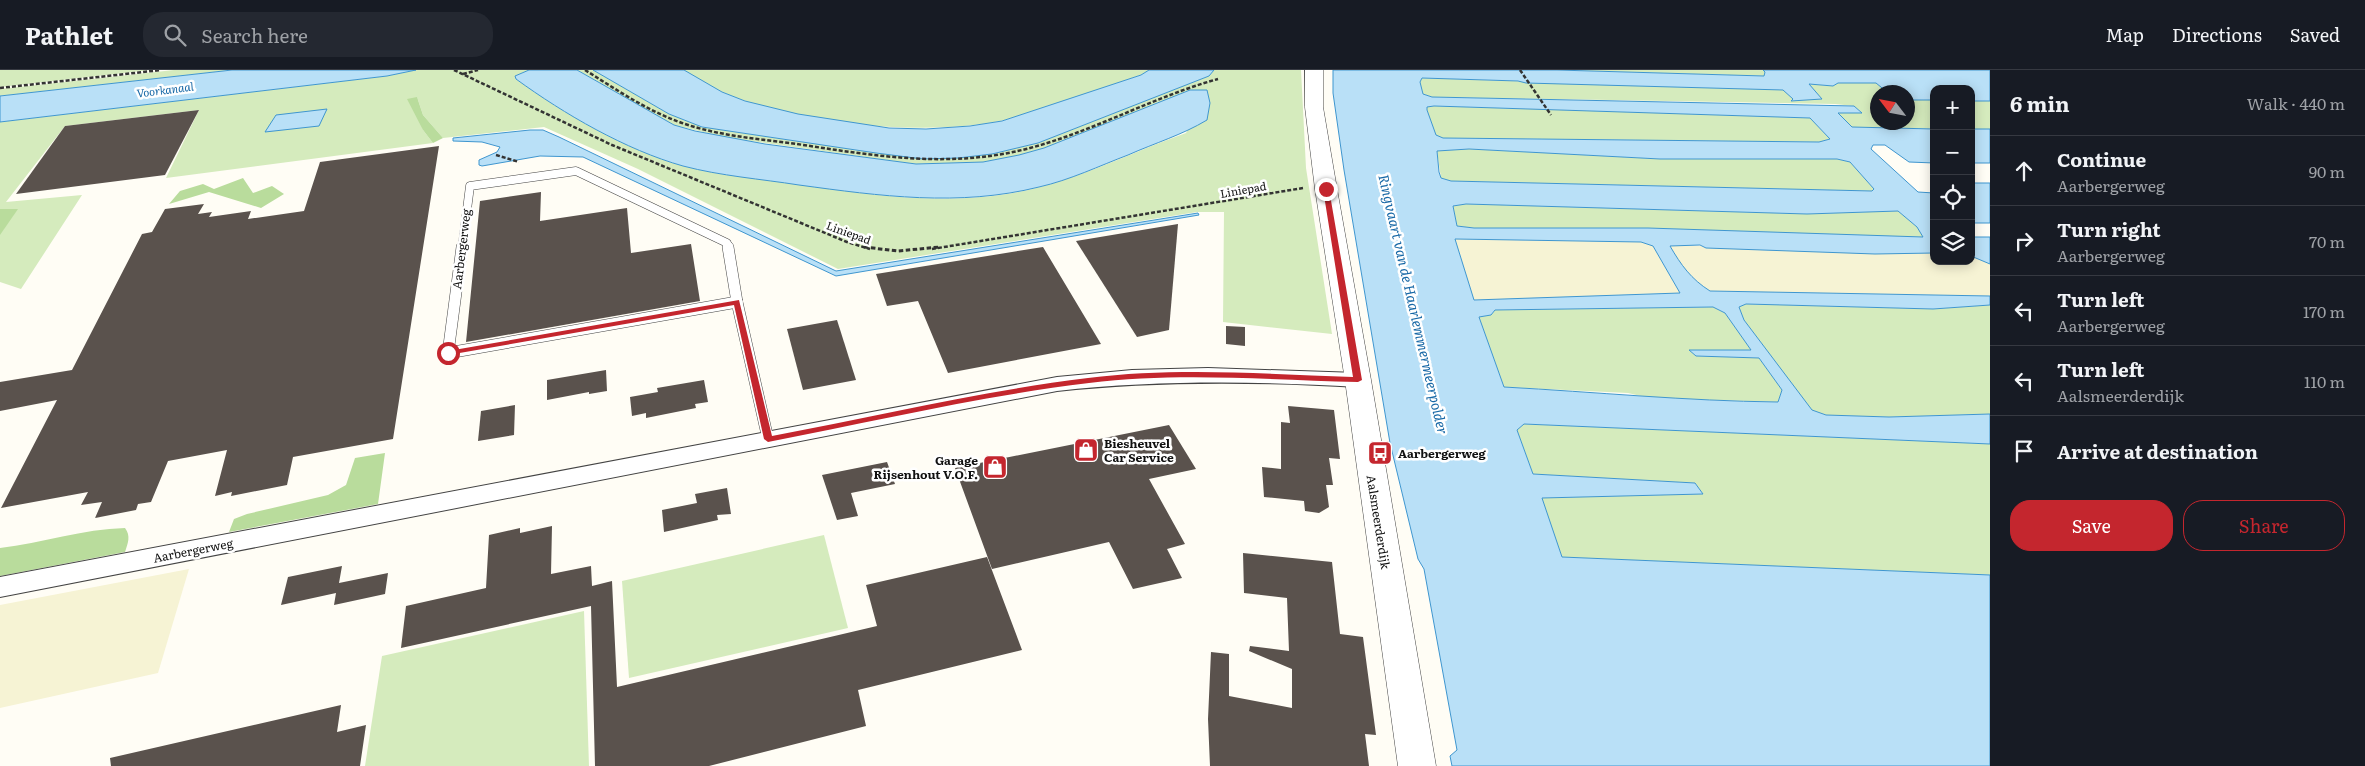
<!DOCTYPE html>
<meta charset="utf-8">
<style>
body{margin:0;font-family:Literata,serif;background:#242831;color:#f1f3f6}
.controls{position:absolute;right:15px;top:15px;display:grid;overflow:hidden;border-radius:10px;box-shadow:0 2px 12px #0003}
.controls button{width:45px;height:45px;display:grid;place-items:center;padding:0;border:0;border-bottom:1px solid #363941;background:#171b24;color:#f1f3f6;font:25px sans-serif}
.compass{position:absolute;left:1870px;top:15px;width:45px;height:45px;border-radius:50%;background:#171b24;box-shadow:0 2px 12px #0003;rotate:302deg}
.stop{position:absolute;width:15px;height:15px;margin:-11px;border:4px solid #c4262e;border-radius:50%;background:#fff}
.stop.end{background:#c4262e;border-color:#fff;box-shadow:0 1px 5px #0008}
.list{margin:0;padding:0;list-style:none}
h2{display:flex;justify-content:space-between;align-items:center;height:65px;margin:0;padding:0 20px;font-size:21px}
h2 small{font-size:16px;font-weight:400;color:#9ea1a6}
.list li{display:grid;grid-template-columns:32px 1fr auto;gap:15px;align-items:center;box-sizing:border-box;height:70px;padding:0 20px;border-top:1px solid #363941}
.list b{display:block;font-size:19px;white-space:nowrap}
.list p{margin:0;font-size:16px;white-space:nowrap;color:#9ea1a6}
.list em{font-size:16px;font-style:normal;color:#9ea1a6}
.actions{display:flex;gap:10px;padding:15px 20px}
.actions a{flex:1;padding:11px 0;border:1px solid #c4262e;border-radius:20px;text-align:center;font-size:18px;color:#c4262e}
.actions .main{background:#c4262e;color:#fff}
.icon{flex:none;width:28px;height:28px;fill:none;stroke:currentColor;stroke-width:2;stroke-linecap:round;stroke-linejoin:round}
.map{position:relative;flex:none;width:1990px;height:696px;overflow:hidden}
header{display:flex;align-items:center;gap:30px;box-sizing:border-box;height:70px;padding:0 25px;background:#171b24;border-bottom:1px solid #363941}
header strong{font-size:24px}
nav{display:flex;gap:28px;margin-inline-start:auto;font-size:18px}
.search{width:350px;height:45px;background:#242831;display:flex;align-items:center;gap:12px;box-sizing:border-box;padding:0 18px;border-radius:20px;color:#9ea1a6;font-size:19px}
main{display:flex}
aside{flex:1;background:#171b24}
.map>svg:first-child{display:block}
.farmland{fill:#f6f3d4}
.green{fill:#d5ebbd}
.forest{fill:#b9dc9c}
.water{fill:#b9e0f7;stroke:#3f96cf;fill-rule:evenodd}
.building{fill:#5a524d}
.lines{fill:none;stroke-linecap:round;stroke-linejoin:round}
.service-far1-casing{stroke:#444;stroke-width:9}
.service-casing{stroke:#444;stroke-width:12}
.minor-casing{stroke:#444;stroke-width:2}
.tertiary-casing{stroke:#444;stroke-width:1}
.path-far1{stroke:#333;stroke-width:2.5;stroke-dasharray:4 2;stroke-linecap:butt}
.path{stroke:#333;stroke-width:3;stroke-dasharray:4.5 2.5;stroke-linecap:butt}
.service-far1{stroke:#fff;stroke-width:8}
.service{stroke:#fff;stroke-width:11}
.minor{fill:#fff;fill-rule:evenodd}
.tertiary{fill:#fff;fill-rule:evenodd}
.route{fill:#c4262e}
.labels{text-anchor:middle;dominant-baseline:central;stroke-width:5;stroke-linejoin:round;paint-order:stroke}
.far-water-label{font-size:11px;font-style:italic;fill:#1768a6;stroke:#fff}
.far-street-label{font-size:11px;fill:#111;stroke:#fff}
.street-label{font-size:12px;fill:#111;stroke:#fff}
.poi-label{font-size:12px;font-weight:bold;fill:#111;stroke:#fff;text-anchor:start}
.water-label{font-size:14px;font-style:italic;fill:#1768a6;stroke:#fff}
</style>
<header>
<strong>Pathlet</strong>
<div class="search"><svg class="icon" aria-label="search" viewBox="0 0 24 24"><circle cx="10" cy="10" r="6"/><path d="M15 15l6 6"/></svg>Search here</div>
<nav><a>Map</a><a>Directions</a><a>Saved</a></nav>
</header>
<main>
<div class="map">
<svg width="1990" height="696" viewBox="0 0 1990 696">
<rect width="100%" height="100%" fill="#fffdf5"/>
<g class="farmland">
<polygon points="1455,169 1641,172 1653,176 1680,223 1474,230"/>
<polygon points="1670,175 1934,183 1934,191 1971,191 1971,186 1990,194 1990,226 1710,221 1696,212 1683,199"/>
<polygon points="189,499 158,603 0,638 0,535"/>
</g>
<g class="green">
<polygon points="0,0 151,0 0,17"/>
<polygon points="174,0 232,0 0,26 0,19"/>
<path d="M 416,0 L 529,0 L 515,6 L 516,9 C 563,43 617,75 673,93 C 707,104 745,107 781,112 C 867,124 954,140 1040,117 C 1090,104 1137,80 1186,63 L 1207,20 L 1190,20 L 1044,78 L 1019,85 L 983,92 L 916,94 L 729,68 L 674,55 L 577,0 L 593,0 L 669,44 L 702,57 L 876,83 L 958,88 L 992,84 L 1038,73 L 1209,6 L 1214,0 L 1301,0 L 1306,98 L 1332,264 L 1223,252 L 1224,142 L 1197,142 L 838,199 L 638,99 L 544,57 L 443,68 L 423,45 L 417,27 L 423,60 L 433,73 L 166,108 L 199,40 L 65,56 L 6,132 L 82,125 L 21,219 L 0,212 L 0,52 L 387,6 Z"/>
<path d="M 684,0 L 1149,0 L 1141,5 C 1110,16 1079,26 1047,36 C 1032,41 1016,48 1000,51 C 917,68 753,53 684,0 Z"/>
<polygon points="1557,0 1763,0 1765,2 1764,6"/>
<polygon points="1422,8 1784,20 1793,29 1822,29 1808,14 1833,16 1838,13 1876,13 1887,22 1878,22 1878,52 1908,52 1908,30 1934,30 1934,59 1852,57 1837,43 1861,42 1854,36 1835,34 1432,27 1423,24 1420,12"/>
<rect x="1971" y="31" width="19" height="28"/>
<polygon points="1434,36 1810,48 1830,69 1819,72 1442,68 1436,66 1427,40 1426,37"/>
<polygon points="1469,79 1661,89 1837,89 1850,92 1874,119 1872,121 1451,111 1441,108 1437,81"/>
<polygon points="1466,134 1807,144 1898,141 1917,157 1924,168 1648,158 1474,158 1457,156 1453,136"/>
<polygon points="1746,234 1933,239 1990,235 1990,344 1889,347 1826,345 1811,340 1744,250 1739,237"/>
<polygon points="1713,237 1725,243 1751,280 1690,281 1696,286 1759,288 1782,320 1778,332 1649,328 1628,323 1504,317 1479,247 1491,245 1495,240"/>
<polygon points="1524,354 1990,374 1990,505 1562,487 1541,428 1703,424 1695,413 1533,404 1517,360"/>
<polygon points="824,465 848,558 629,608 622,511"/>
<polygon points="584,541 589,696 365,696 382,586"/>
</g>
<g class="forest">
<polygon points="417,27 423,45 443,68 433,73 423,60 407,29"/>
<polygon points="243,108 253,123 272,116 284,124 261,138 209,122 169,134 180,121 203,114 214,119"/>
<polygon points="0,139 18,139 0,165"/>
<polygon points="385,383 378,434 229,462 234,449 247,444 328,425 346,415 355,388"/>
<path d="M 125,458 C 131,466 128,473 125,482 L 0,506 L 0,478 C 42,473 83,459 125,458 Z"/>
</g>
<g class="water">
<polygon points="232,0 416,0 387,6 0,52 0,26"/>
<path d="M 529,0 L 577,0 L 674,55 L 695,61 L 765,74 L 916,94 L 983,92 L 1019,85 L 1044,78 L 1190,20 L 1207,20 L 1210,33 L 1207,50 C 1182,65 1155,73 1128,85 C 1099,96 1070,110 1039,117 C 959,137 880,126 799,115 C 761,109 721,106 683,96 C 626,80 564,44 516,9 L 515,6 Z"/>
<polygon points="593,0 684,0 722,22 745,31 798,44 889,58 926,59 970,56 1002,51 1141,5 1149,0 1214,0 1209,6 1038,73 992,84 958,88 923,89 876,83 702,57 669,44"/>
<path d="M 1333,0 L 1557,0 L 1764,6 L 1765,2 L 1763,0 L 1990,0 L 1990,31 L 1971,31 L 1971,19 L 1934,19 L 1934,30 L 1908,30 L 1908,22 L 1887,22 L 1876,13 L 1838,13 L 1833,16 L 1809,14 L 1822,29 L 1791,31 L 1793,29 L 1783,20 L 1526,13 L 1518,11 L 1422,8 L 1420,12 L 1423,24 L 1432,27 L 1854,36 L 1862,43 L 1838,43 L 1852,57 L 1934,59 L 1934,93 L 1909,92 L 1885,75 L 1873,75 L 1871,79 L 1918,122 L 1934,123 L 1934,183 L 1875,184 L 1706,178 L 1700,175 L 1670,176 C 1681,195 1691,209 1710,221 L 1990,226 L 1990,235 L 1933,239 L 1746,234 L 1739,237 L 1744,250 L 1812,340 L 1826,345 L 1889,347 L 1990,344 L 1990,374 L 1524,354 L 1517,360 L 1533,404 L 1695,413 L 1703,424 L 1542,428 L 1562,487 L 1990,505 L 1990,696 L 1452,696 L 1450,686 L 1457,680 L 1424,499 L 1418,489 L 1390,373 L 1344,100 L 1333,23 ZM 1434,36 L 1810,48 L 1830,69 L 1819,72 L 1443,68 L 1436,65 L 1427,40 L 1427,37 ZM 1469,79 L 1660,89 L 1837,89 L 1850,92 L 1874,119 L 1872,121 L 1451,111 L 1441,108 L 1439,102 L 1437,81 ZM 1466,134 L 1807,144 L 1898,141 L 1917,157 L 1923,167 L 1648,158 L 1474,158 L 1457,156 L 1453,136 ZM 1455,169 L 1641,172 L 1653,176 L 1680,223 L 1474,230 ZM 1713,237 L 1725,243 L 1751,280 L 1689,280 L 1696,286 L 1759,288 L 1782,320 L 1778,332 C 1686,331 1596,322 1504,317 L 1479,247 L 1491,245 L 1495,240 Z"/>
<polygon points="327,39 319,56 265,62 276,45"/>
<rect x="1971" y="59" width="19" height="34"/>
<polygon points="530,60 543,60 559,67 836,201 1198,143 1199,145 836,206 583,87 540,86 482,96 479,95 479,90 497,82 500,77 482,72 453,71 453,68"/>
<rect x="1971" y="113" width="19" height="40"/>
<polygon points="1971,167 1990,167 1990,194 1971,186"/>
</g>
<g class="building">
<polygon points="199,40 165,105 16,124 65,56"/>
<polygon points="439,76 393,369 293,387 287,415 231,426 232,422 215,426 227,380 168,391 151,432 138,434 136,440 95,448 102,432 81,435 88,422 1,438 57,330 0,341 0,312 72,300 142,164 152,162 165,139 204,134 198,144 212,142 209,147 251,141 248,149 304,141 320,92"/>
<polygon points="541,122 540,151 627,138 631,183 691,174 700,231 466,272 480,131"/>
<polygon points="1178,154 1169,260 1137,267 1076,171"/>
<polygon points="1043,177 1101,274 948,303 918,231 887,236 876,204"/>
<polygon points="837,250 856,310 803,320 787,259"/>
<polygon points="1226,256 1245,257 1245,276 1226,274"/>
<polygon points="606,300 607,321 589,324 589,322 547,330 547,310"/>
<polygon points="704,310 708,332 695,334 696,338 646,348 646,343 632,346 630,327 658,322 657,318"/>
<polygon points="515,335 514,365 478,371 481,341"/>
<polygon points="1288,336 1334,340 1340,389 1329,388 1333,415 1326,415 1329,437 1319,443 1305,441 1304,431 1264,427 1262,397 1281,399 1281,352 1290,353"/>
<polygon points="1169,355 1196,399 1149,409 1185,474 1167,479 1182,508 1133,519 1109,472 992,499 955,398"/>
<polygon points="887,392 895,414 851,423 858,446 837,450 822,405"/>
<polygon points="727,418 731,444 717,445 718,450 664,462 662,440 697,433 695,424"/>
<polygon points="552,456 551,504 591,496 592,516 612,511 617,617 877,556 866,515 987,487 1022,580 858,620 866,656 709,696 595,696 591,536 401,578 406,536 486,518 489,465 520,458 520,463"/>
<polygon points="1243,483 1332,492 1340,564 1363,567 1376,665 1365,664 1369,696 1210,696 1208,649 1211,582 1229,584 1229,626 1292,638 1292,599 1249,581 1250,576 1289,581 1287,528 1244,523"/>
<polygon points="342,496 339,513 388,503 385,524 334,535 336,523 281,535 288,507"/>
<polygon points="341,635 337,662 366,655 360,696 111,696 110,688"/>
</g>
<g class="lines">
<defs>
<polyline id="service-far1" points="462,179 470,116 576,101 727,173 728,179"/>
<g id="service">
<polyline points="462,177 448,283 737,232"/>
<polyline points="728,177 737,232"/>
<polyline points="737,232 768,369"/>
</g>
<path id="minor" d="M 1208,298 L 1358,303 L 1366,305 L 1369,310 L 1366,315 L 1358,317 C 1257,311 1157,310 1057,321 L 0,527 L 0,507 L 1057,307 L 1132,300 Z"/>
<polygon id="tertiary" points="1305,0 1323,0 1323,37 1337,119 1371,310 1436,696 1398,696 1345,310 1315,119 1305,37"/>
</defs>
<use href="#service-far1" class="service-far1-casing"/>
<use href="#service" class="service-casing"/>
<use href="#minor" class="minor-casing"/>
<use href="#tertiary" class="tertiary-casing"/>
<g class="path-far1">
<polyline points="454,0 612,75 847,172 870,179"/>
<path d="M 585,0 C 617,20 649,42 685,54 C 721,66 759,69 797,74 C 875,86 951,99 1030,78 C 1094,61 1153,27 1218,9"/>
<polyline points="1520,0 1551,45"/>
<polyline points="463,4 478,0"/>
<polyline points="0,18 161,0"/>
<polyline points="496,85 519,92"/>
<polyline points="932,179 1303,118"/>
</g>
<polyline class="path" points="864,177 898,181 940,177"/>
<use href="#service-far1" class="service-far1"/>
<use href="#service" class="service"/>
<use href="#minor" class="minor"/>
<use href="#tertiary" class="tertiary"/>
</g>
<path class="route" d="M 1326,117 L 1329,119 L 1362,310 L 1358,312 C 1269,310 1178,302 1089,313 C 981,326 875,351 768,372 L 764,369 L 734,235 L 448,285 L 444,283 L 448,281 L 739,230 L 772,366 C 877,346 982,321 1088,308 C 1176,297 1266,304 1353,307 L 1323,119 Z"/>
<defs>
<symbol id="shop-square" viewBox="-11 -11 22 22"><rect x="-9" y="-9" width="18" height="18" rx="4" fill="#c4262e" stroke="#fff"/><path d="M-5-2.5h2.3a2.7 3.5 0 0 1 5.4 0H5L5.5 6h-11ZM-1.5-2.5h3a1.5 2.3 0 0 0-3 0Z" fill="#fff"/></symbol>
<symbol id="bus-square" viewBox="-11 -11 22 22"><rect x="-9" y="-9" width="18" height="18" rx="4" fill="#c4262e" stroke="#fff"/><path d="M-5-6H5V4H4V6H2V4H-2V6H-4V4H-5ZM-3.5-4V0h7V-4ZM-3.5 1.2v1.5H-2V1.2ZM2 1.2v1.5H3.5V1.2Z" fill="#fff"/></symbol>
</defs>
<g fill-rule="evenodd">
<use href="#shop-square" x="1072" y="366" width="28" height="28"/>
<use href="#bus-square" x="1366" y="369" width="28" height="28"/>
<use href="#shop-square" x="981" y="383" width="28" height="28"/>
</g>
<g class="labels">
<g class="far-water-label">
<text transform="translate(165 19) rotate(-7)">Voorkanaal</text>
</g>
<g class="far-street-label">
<text transform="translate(1243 119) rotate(-10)">Liniepad</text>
<text transform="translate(849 162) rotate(20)">Liniepad</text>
</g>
<g class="street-label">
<text transform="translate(461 179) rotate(-83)">Aarbergerweg</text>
<text transform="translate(1379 452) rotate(81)">Aalsmeerderdijk</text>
<text transform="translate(193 480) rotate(-11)">Aarbergerweg</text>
</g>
<g class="poi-label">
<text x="1104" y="373">Biesheuvel<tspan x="1104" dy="14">Car Service</tspan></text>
<text x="1398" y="383">Aarbergerweg</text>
<text x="978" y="390" text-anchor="end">Garage<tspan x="978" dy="14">Rijsenhout V.O.F.</tspan></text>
</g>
<g class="water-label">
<text transform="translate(1414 234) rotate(77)">Ringvaart van de Haarlemmermeerpolder</text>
</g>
</g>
</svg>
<div class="controls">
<button>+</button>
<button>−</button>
<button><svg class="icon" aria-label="locate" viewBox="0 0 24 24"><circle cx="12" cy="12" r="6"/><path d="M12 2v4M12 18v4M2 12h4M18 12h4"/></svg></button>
<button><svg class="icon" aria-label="layers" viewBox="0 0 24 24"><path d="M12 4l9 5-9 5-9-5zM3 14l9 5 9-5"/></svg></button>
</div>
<svg class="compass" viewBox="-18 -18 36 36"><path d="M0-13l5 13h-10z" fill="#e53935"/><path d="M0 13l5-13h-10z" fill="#9ea1a6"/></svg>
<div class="stop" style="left:448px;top:283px"></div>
<div class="stop end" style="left:1326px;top:119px"></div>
</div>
<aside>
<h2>6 min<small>Walk · 440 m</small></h2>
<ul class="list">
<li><svg class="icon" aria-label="ahead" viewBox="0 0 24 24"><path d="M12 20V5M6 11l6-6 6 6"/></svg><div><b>Continue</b><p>Aarbergerweg</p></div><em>90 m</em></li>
<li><svg class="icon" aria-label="right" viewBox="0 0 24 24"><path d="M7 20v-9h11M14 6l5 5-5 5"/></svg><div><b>Turn right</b><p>Aarbergerweg</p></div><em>70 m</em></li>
<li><svg class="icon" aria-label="left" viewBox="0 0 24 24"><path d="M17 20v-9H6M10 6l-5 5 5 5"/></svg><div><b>Turn left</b><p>Aarbergerweg</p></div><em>170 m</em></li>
<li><svg class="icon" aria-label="left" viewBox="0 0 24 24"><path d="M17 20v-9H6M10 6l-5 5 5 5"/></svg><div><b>Turn left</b><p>Aalsmeerderdijk</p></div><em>110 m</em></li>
<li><svg class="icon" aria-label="arrive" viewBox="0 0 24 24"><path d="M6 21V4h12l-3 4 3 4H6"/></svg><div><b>Arrive at destination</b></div></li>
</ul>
<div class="actions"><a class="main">Save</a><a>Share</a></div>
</aside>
</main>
